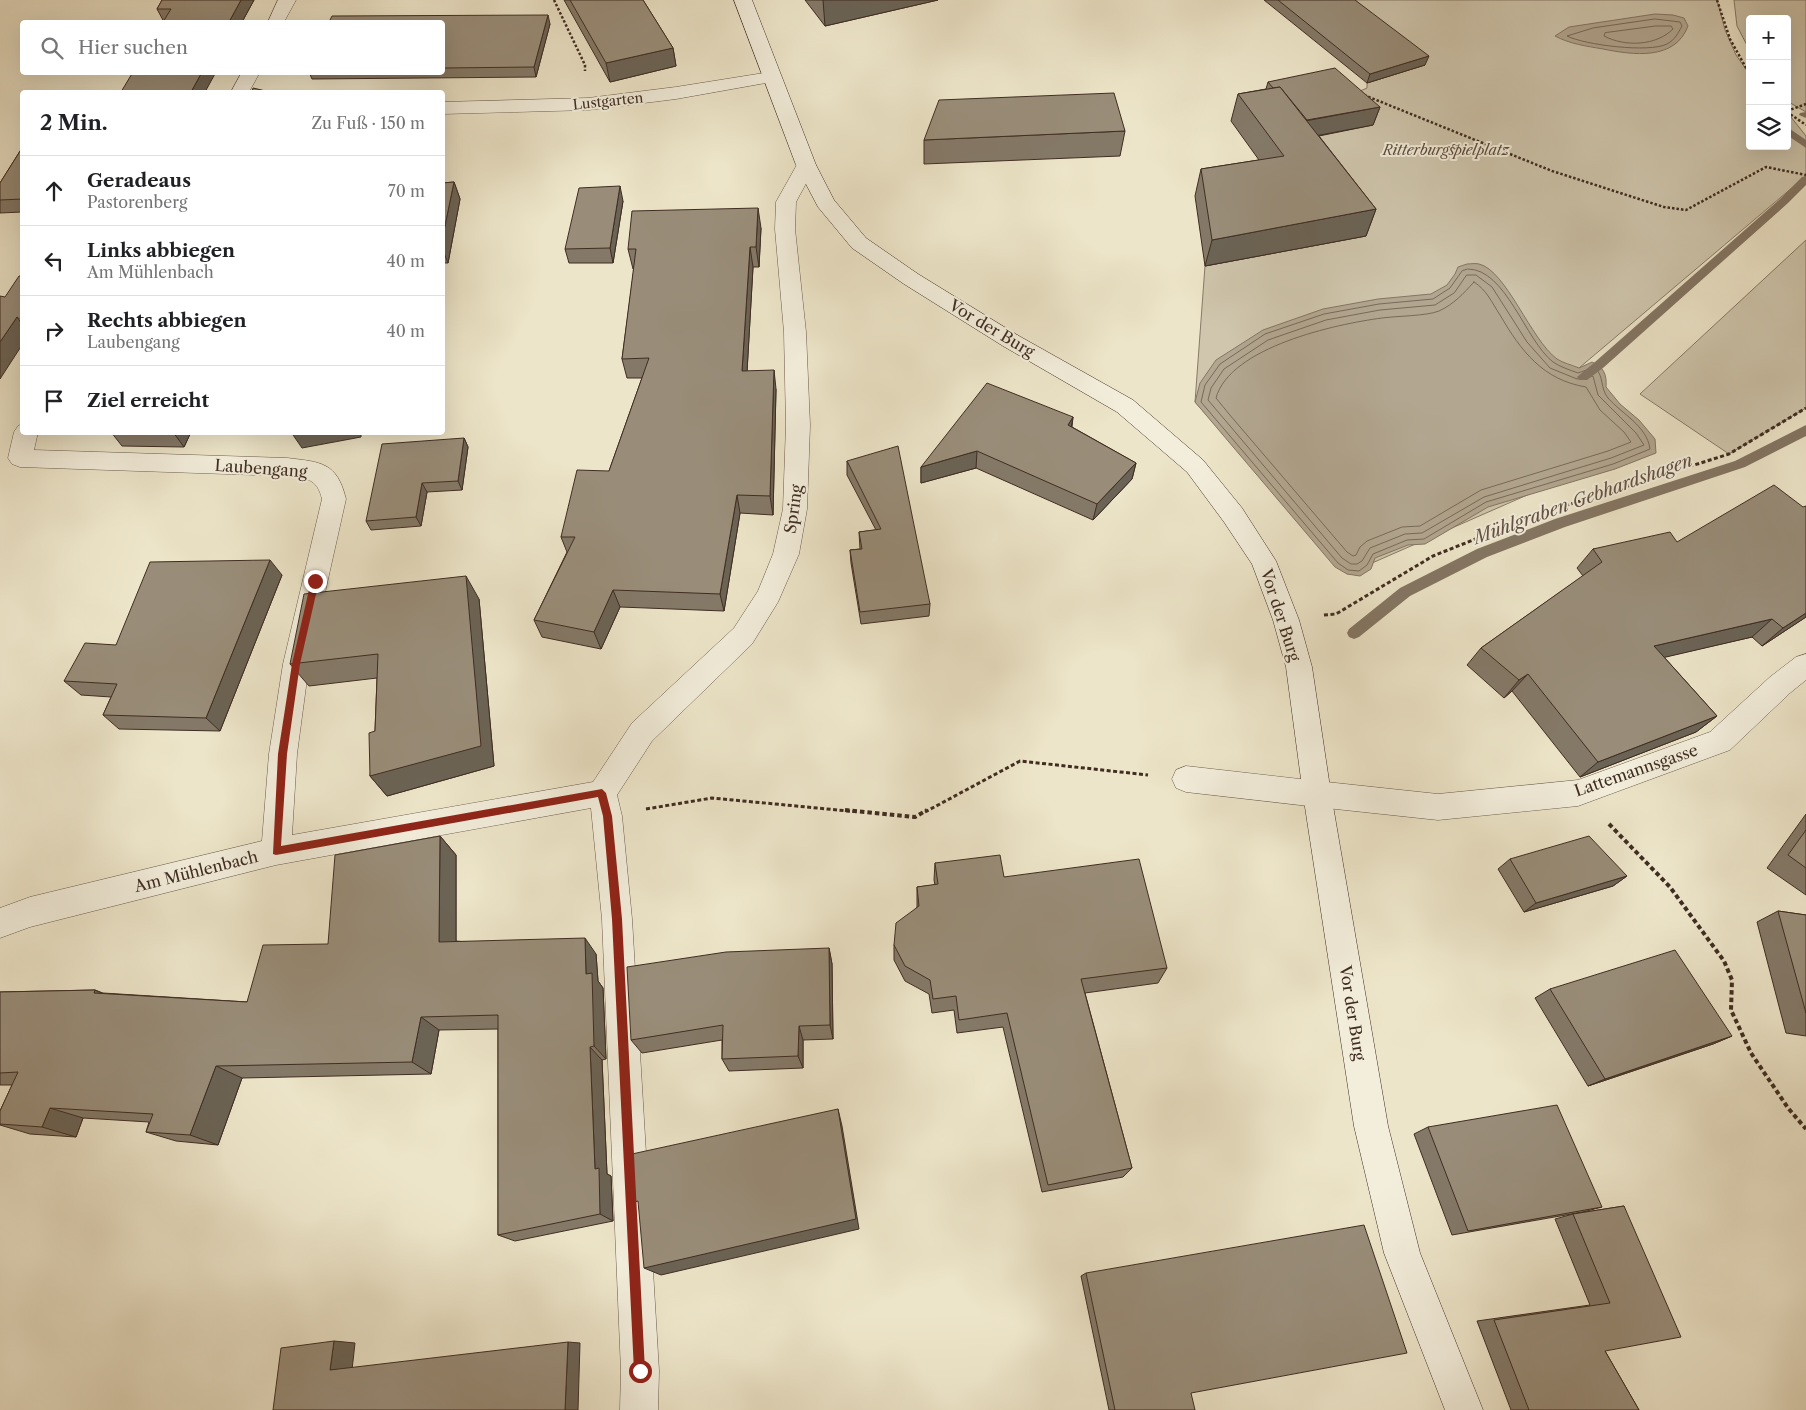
<!DOCTYPE html>
<html lang="de">
<meta charset="utf-8">
<style>
body{margin:0;font-family:"Libre Caslon Text",serif;background:#f2f2f2;color:#202124}
.controls{position:absolute;right:15px;top:15px;display:grid;overflow:hidden;border-radius:5px;box-shadow:0 5px 20px #0002}
.controls button{width:45px;height:45px;display:grid;place-items:center;padding:0;border:0;border-bottom:1px solid #e0e0e0;background:#fff;color:#202124;font:25px sans-serif}
.stop{position:absolute;width:15px;height:15px;margin:-11px;border:4px solid #8f2418;border-radius:50%;background:#fff}
.stop.end{background:#8f2418;border-color:#fff;box-shadow:0 1px 5px #0008}
.list{margin:0;padding:0;list-style:none}
h2{display:flex;justify-content:space-between;align-items:center;height:65px;margin:0;padding:0 20px;font-size:21px}
h2 small{font-size:16px;font-weight:400;color:#757577}
.list li{display:grid;grid-template-columns:32px 1fr auto;gap:15px;align-items:center;box-sizing:border-box;height:70px;padding:0 20px;border-top:1px solid #e0e0e0}
.list b{display:block;font-size:19px;white-space:nowrap}
.list p{margin:0;font-size:16px;white-space:nowrap;color:#757577}
.list em{font-size:16px;font-style:normal;color:#757577}
.icon{flex:none;width:28px;height:28px;fill:none;stroke:currentColor;stroke-width:2;stroke-linecap:round;stroke-linejoin:round}
.map{position:relative;flex:none;width:1806px;height:1410px;overflow:hidden}
.search{position:absolute;background:#fff;box-shadow:0 5px 20px #0002;left:20px;top:20px;width:425px;height:55px;display:flex;align-items:center;gap:12px;box-sizing:border-box;padding:0 18px;border-radius:5px;color:#757577;font-size:19px}
.panel{position:absolute;background:#fff;box-shadow:0 5px 20px #0002;left:20px;top:90px;width:425px;height:345px;border-radius:5px}
.map>svg:first-child{display:block}
.green{fill:#cfc6ad;stroke:#877a68}
.water{fill:#b2a690;stroke:#847664}
.lines{fill:none;stroke-linecap:round;stroke-linejoin:round}
.shore{stroke:#786a59;stroke-width:1}
.stream{fill:#847664;fill-rule:evenodd}
.lane-casing{stroke:#6a5b4c;stroke-width:1}
.street-casing{stroke:#6a5b4c;stroke-width:1}
.secondary-casing{stroke:#3f2d22;stroke-width:1}
.path-far2{stroke:#3f2d22;stroke-width:2.5;stroke-dasharray:2.5 2;stroke-linecap:butt}
.path-far1{stroke:#3f2d22;stroke-width:3;stroke-dasharray:4 2.5;stroke-linecap:butt}
.path{stroke:#3f2d22;stroke-width:4;stroke-dasharray:4.5 3;stroke-linecap:butt}
.lane{fill:#f3eedc;fill-rule:evenodd}
.street{fill:#f3eedc;fill-rule:evenodd}
.secondary{fill:#f3eedc;fill-rule:evenodd}
.wall{fill:#847968;stroke:#3f2d22}
.shaded-wall{fill:#6b6355;stroke:#3f2d22}
.building{fill:#998d79;stroke:#3f2d22}
.route{fill:#8f2418}
.labels{text-anchor:middle;dominant-baseline:central;stroke-width:4;stroke-linejoin:round;paint-order:stroke}
.far-street-label{font-size:14px;fill:#3f2d22;stroke:#f3eedc}
.far-park-label{font-size:14px;font-style:italic;fill:#5c4c3e;stroke:#f3eedc}
.street-label{font-size:16px;fill:#3f2d22;stroke:#f3eedc}
.water-label{font-size:18px;font-style:italic;fill:#625143;stroke:#f3eedc}
</style>
<div class="map">
<svg width="1806" height="1410" viewBox="0 0 1806 1410">
<rect width="100%" height="100%" fill="#ede5c9"/>
<filter id="stains"><feTurbulence type="fractalNoise" baseFrequency=".004" numOctaves="4"/><feColorMatrix values="0 0 0 0 .2 0 0 0 0 .09 0 0 0 0 .02 0 0 0 .5 -.17"/></filter>
<radialGradient id="worn" r=".72"><stop offset=".6" stop-color="#630" stop-opacity="0"/><stop offset="1" stop-color="#630" stop-opacity=".3"/></radialGradient>
<g class="green">
<polygon points="1339,0 1717,0 1725,30 1736,55 1750,75 1750,146 1787,146 1787,112 1806,136 1806,176 1579,368 1655,439 1347,574 1195,402 1205,266 1365,236 1294,140 1342,99 1367,88 1367,83 1424,65"/>
<polygon points="1734,0 1806,0 1806,112 1787,101 1787,19 1750,19 1750,51 1737,26"/>
<polygon points="1806,240 1806,408 1729,454 1640,394"/>
</g>
<g class="water">
<path d="M 1655,14 L 1673,15 L 1684,18 L 1688,26 C 1675,61 1633,55 1603,49 C 1586,46 1570,44 1555,36 L 1569,27 Z"/>
<path d="M 1467,264 C 1471,264 1475,263 1479,264 C 1506,270 1531,340 1557,359 C 1563,363 1572,365 1579,368 L 1592,362 C 1604,367 1607,375 1606,387 L 1620,404 L 1639,420 L 1655,439 L 1656,453 L 1615,469 L 1488,507 L 1425,544 L 1408,545 L 1375,558 L 1371,569 L 1360,576 L 1347,574 L 1335,567 L 1195,402 L 1200,383 L 1216,360 L 1263,330 L 1323,309 L 1378,299 L 1431,294 L 1447,285 L 1455,274 L 1458,267 Z"/>
</g>
<g class="lines">
<g class="shore">
<path d="M 1655,19 L 1680,22 L 1682,26 C 1678,33 1675,40 1667,44 C 1649,53 1585,45 1567,36 L 1593,28 Z"/>
<path d="M 1656,26 L 1671,26 L 1673,29 C 1656,46 1625,47 1604,36 L 1605,33 Z"/>
<path d="M 1468,269 C 1506,269 1525,340 1553,362 C 1560,367 1570,370 1578,373 L 1589,369 L 1596,369 C 1604,377 1600,388 1608,398 C 1622,414 1647,426 1650,449 L 1613,464 L 1486,502 L 1424,539 L 1407,540 L 1373,554 L 1367,565 L 1359,571 L 1348,570 L 1338,563 L 1201,402 L 1205,385 L 1220,364 L 1265,334 L 1324,314 L 1379,304 L 1433,299 L 1450,288 L 1462,271 Z"/>
<polygon points="1467,275 1476,275 1492,287 1527,342 1550,368 1577,379 1593,376 1598,395 1636,433 1644,445 1611,458 1484,497 1422,533 1405,534 1370,548 1362,561 1357,564 1351,564 1342,558 1208,400 1211,388 1224,369 1268,340 1326,320 1380,310 1435,305 1454,293"/>
<path d="M 1474,282 C 1487,290 1492,303 1500,315 C 1521,351 1543,380 1586,387 L 1600,410 L 1624,432 L 1631,442 L 1608,451 L 1481,490 L 1420,526 L 1402,527 L 1367,541 L 1360,547 L 1356,555 L 1353,556 L 1347,552 L 1229,414 L 1216,398 C 1230,347 1336,324 1382,318 C 1396,316 1427,316 1439,311 C 1454,304 1463,294 1474,282 Z"/>
</g>
<g class="stream">
<polygon points="1806,112 1806,118 1799,115 1800,113"/>
<polygon points="1787,127 1806,140 1806,148 1787,135"/>
<polygon points="1806,176 1806,185 1788,203 1603,368 1587,380 1579,380 1577,377 1595,362 1780,199 1802,177"/>
<polygon points="1806,425 1806,436 1745,467 1565,527 1487,557 1410,596 1359,637 1354,639 1349,637 1347,633 1349,629 1400,588 1477,549 1555,519 1735,461"/>
</g>
<defs>
<polygon id="lane" points="1186,766 1317,781 1327,785 1331,794 1327,803 1317,807 1186,792 1176,788 1172,779 1176,770"/>
<g id="street">
<polygon points="278,0 296,0 284,22 268,22"/>
<polygon points="242,72 260,72 249,92 231,92"/>
<polygon points="771,72 777,73 780,77 777,81 676,99 588,110 442,114 442,102 588,98 676,87"/>
<path d="M 806,159 L 813,161 L 816,165 L 796,202 L 795,229 L 806,332 L 810,425 L 807,509 L 799,554 L 778,602 L 752,644 L 652,741 L 617,795 L 622,816 L 632,919 L 659,1371 L 658,1410 L 620,1410 L 621,1371 L 602,919 L 591,808 L 276,865 L 30,927 L 0,938 L 0,908 L 30,897 L 262,841 L 269,754 L 283,664 L 322,499 C 317,478 306,478 287,476 L 20,467 L 12,464 L 8,458 L 14,432 L 18,426 L 22,424 L 22,432 L 38,432 L 34,450 L 287,458 C 321,462 337,462 346,499 L 309,664 L 297,754 L 292,835 L 593,782 L 632,723 L 734,628 L 758,591 L 773,554 L 783,509 L 786,425 L 784,332 L 775,229 L 776,202 L 799,161 Z"/>
<polygon points="1806,654 1806,680 1790,693 1730,750 1578,806 1438,820 1317,807 1307,803 1303,794 1307,785 1317,781 1438,794 1578,780 1710,732 1770,677 1796,657"/>
</g>
<polygon id="secondary" points="734,0 752,0 816,165 834,200 866,238 918,274 1019,336 1133,400 1203,460 1242,508 1276,561 1299,620 1312,667 1331,794 1388,1126 1420,1253 1483,1410 1445,1410 1384,1253 1354,1126 1303,794 1286,667 1273,620 1252,564 1224,522 1187,472 1117,412 1003,346 904,284 852,248 818,207 796,165"/>
</defs>
<use href="#lane" class="lane-casing"/>
<use href="#street" class="street-casing"/>
<use href="#secondary" class="secondary-casing"/>
<g class="path-far2">
<polyline points="554,0 585,65 585,71"/>
<polyline points="1717,0 1730,39 1750,75"/>
<polyline points="1364,95 1552,171 1664,207 1686,210 1766,167 1806,175"/>
<polyline points="1787,111 1806,104"/>
<polyline points="1787,112 1806,125"/>
</g>
<g class="path-far1">
<polyline points="1324,615 1336,614 1433,556 1533,516 1729,454 1806,408"/>
<polyline points="646,809 712,798 859,812"/>
<polyline points="925,812 1020,761 1148,775"/>
</g>
<g class="path">
<polyline points="845,810 915,817 927,810"/>
<polyline points="1609,824 1670,887 1724,961 1732,980 1731,1010 1751,1053 1788,1108 1806,1129"/>
</g>
<use href="#lane" class="lane"/>
<use href="#street" class="street"/>
<use href="#secondary" class="secondary"/>
</g>
<g class="wall">
<polygon points="162,0 254,0 242,22 164,22 157,9"/>
<polygon points="564,0 643,0 673,48 676,66 610,82"/>
<polygon points="805,0 938,0 825,26"/>
<polygon points="1264,0 1355,0 1425,65 1367,83"/>
<polygon points="442,22 550,24 536,77 312,79 309,72 442,72"/>
<polygon points="1268,82 1380,107 1373,125 1319,136 1376,209 1366,236 1205,266 1195,196 1201,169 1259,160 1231,121 1238,94 1266,89"/>
<polygon points="1125,131 1120,156 924,164 924,140"/>
<polygon points="22,148 22,212 0,213 0,183"/>
<polygon points="454,182 460,199 448,263 442,263 442,183"/>
<polygon points="623,201 613,263 569,263 565,249"/>
<polygon points="761,228 759,267 753,267 747,371 776,389 773,515 740,513 724,611 620,607 601,649 542,637 534,620 567,552 561,537 609,471 642,378 627,378 622,359 634,269 633,269 628,249"/>
<polygon points="1073,417 1072,427 1136,463 1132,479 1093,520 976,468 921,483 921,467"/>
<polygon points="111,432 191,432 184,447 122,446"/>
<polygon points="464,438 468,447 462,490 427,492 421,526 371,530 366,521"/>
<polygon points="847,461 930,604 929,616 861,624 851,563 850,550 860,549 859,532 876,530 847,475"/>
<polygon points="1677,542 1806,617 1762,646 1752,637 1664,657 1717,716 1696,732 1580,777 1512,691 1504,698 1467,665 1481,648 1583,576 1577,568 1593,549"/>
<polygon points="282,575 220,731 119,729 103,715 111,697 81,695 64,681 116,645"/>
<polygon points="479,599 494,766 387,796 370,776 375,731 377,678 309,686 290,664"/>
<polygon points="1806,814 1806,895 1767,868"/>
<polygon points="440,836 456,855 456,941 596,954 598,981 603,988 606,1059 602,1060 607,1174 611,1176 613,1221 515,1241 498,1235 498,1029 439,1030 431,1074 242,1078 218,1145 176,1141 146,1132 149,1122 83,1118 76,1137 30,1134 0,1125 0,1111 12,1085 0,1085 0,992 95,990 103,993 247,1002 328,944"/>
<polygon points="1510,859 1627,876 1613,886 1524,912 1498,869"/>
<polygon points="935,863 1004,877 1167,968 1158,983 1085,993 1132,1168 1123,1177 1042,1192 1003,1027 957,1033 954,1010 932,1013 929,994 905,981 894,960 894,945 917,907 917,887 935,885 934,880"/>
<polygon points="1778,911 1806,915 1806,1036 1786,1033 1757,922"/>
<polygon points="829,948 832,964 833,1039 803,1040 803,1068 729,1071 722,1059 722,1040 642,1053 631,1040"/>
<polygon points="1550,989 1732,1036 1713,1044 1588,1086 1535,998"/>
<polygon points="1428,1127 1602,1207 1583,1212 1452,1235 1414,1134"/>
<polygon points="1624,1206 1605,1351 1639,1410 1511,1410 1477,1321 1590,1305 1555,1219 1573,1214"/>
<polygon points="1086,1273 1195,1410 1109,1410 1081,1276"/>
</g>
<g class="shaded-wall">
<polygon points="241,0 254,0 242,22 229,22"/>
<polygon points="823,0 938,0 825,26"/>
<polygon points="548,15 550,24 536,77 534,67"/>
<polygon points="673,48 676,66 610,82 606,63"/>
<polygon points="1429,56 1425,65 1367,83 1370,74"/>
<polygon points="202,72 216,72 205,92 191,92"/>
<polygon points="1380,107 1373,125 1294,140 1300,122"/>
<polygon points="454,182 460,199 448,263 442,248 442,240"/>
<polygon points="620,186 623,201 613,263 610,248"/>
<polygon points="758,208 761,228 759,267 756,247"/>
<polygon points="1376,209 1366,236 1205,266 1212,240"/>
<polygon points="750,247 753,267 746,390 742,371"/>
<polygon points="17,317 22,324 22,345 0,379 0,342"/>
<polygon points="774,370 776,389 773,515 770,496"/>
<polygon points="1073,417 1070,434 1068,425"/>
<polygon points="173,432 191,432 184,447"/>
<polygon points="291,432 361,432 361,437 302,448"/>
<polygon points="464,438 468,447 462,490 458,481"/>
<polygon points="977,451 976,468 921,483 921,467"/>
<polygon points="1136,463 1132,479 1093,520 1097,504"/>
<polygon points="422,483 427,492 421,526 416,517"/>
<polygon points="737,495 740,513 724,611 720,594"/>
<polygon points="270,560 282,575 220,731 206,718"/>
<polygon points="466,576 479,599 494,766 387,796 370,776"/>
<polygon points="613,590 620,607 601,649 594,632"/>
<polygon points="1806,613 1806,617 1762,646 1783,628"/>
<polygon points="1772,619 1752,637 1636,664 1654,646"/>
<polygon points="1528,674 1512,691 1504,698 1519,680"/>
<polygon points="1717,716 1696,732 1580,777 1598,762"/>
<polygon points="440,836 456,855 456,957 439,942"/>
<polygon points="1627,876 1613,886 1524,912 1536,903"/>
<polygon points="585,938 596,954 598,981 603,988 606,1059 594,1046 586,974"/>
<polygon points="829,948 832,964 833,1039 830,1025"/>
<polygon points="95,990 125,1004 94,993"/>
<polygon points="421,1017 439,1030 431,1074 412,1062"/>
<polygon points="799,1026 803,1040 803,1068 798,1056"/>
<polygon points="1732,1036 1713,1044 1588,1086 1605,1079"/>
<polygon points="590,1047 602,1060 607,1174 611,1176 613,1221 600,1214 595,1169"/>
<polygon points="216,1066 242,1078 218,1145 190,1135"/>
<polygon points="50,1108 83,1118 76,1137 42,1127"/>
<polygon points="838,1109 842,1126 859,1229 661,1275 644,1268"/>
<polygon points="334,1341 355,1343 352,1370 330,1370"/>
<polygon points="568,1342 580,1343 578,1410 565,1410"/>
</g>
<g class="building">
<polygon points="162,0 241,0 229,22 163,22 171,9 157,9"/>
<polygon points="570,0 643,0 673,48 606,63"/>
<polygon points="1278,0 1355,0 1429,56 1370,74"/>
<polygon points="548,15 534,67 442,68 442,22 329,22 332,16"/>
<polygon points="1335,68 1380,107 1307,120 1280,87 1273,88 1268,82"/>
<polygon points="133,72 202,72 191,92 121,92"/>
<polygon points="1280,87 1376,209 1212,240 1201,169 1284,156 1238,94"/>
<polygon points="253,88 270,92 252,92"/>
<polygon points="1114,93 1125,131 924,140 939,100"/>
<polygon points="22,148 22,199 0,200 0,183"/>
<polygon points="454,182 442,240 442,183"/>
<polygon points="620,186 610,248 565,249 579,188"/>
<polygon points="758,208 756,247 750,247 742,371 774,370 770,496 737,495 720,594 613,590 594,632 534,620 575,537 561,537 577,470 609,471 649,358 622,359 636,249 628,249 632,211"/>
<polygon points="19,276 22,276 22,321 17,317 0,342 0,296 5,297"/>
<polygon points="987,383 1073,417 1068,425 1136,463 1097,504 977,451 921,467"/>
<polygon points="464,438 458,481 422,483 416,517 366,521 382,444"/>
<polygon points="898,446 930,604 860,612 850,550 862,549 859,532 881,529 847,461"/>
<polygon points="1774,485 1803,507 1806,506 1806,613 1783,628 1772,619 1654,646 1717,716 1598,762 1528,674 1519,680 1481,648 1602,562 1593,549 1670,532 1677,542"/>
<polygon points="270,560 206,718 103,715 117,684 64,681 85,643 116,645 150,562"/>
<polygon points="466,576 481,746 370,776 369,733 375,731 378,654 290,664 304,594"/>
<polygon points="1806,830 1806,868 1788,855"/>
<polygon points="440,836 439,942 585,938 586,974 592,973 594,1046 590,1047 595,1169 599,1168 600,1214 498,1235 498,1015 421,1017 412,1062 216,1066 190,1135 146,1132 153,1114 50,1108 42,1127 0,1124 0,1111 18,1072 0,1073 0,992 95,990 94,993 247,1002 263,945 328,944 335,855"/>
<polygon points="1589,836 1627,876 1536,903 1510,859"/>
<polygon points="1000,855 1004,877 1139,859 1167,968 1081,979 1132,1168 1048,1185 1007,1013 959,1020 956,996 933,999 930,980 905,966 894,945 896,923 919,906 917,887 938,884 935,863"/>
<polygon points="1778,911 1806,915 1806,1013"/>
<polygon points="829,948 830,1025 799,1026 798,1056 722,1059 723,1025 631,1040 627,967 726,952"/>
<polygon points="1675,950 1732,1036 1605,1079 1550,989"/>
<polygon points="1557,1105 1602,1207 1468,1231 1428,1127"/>
<polygon points="838,1109 856,1219 644,1268 638,1201 634,1202 632,1154"/>
<polygon points="1624,1206 1681,1337 1605,1351 1639,1410 1529,1410 1494,1320 1610,1303 1573,1214"/>
<polygon points="1364,1225 1407,1353 1191,1393 1195,1410 1115,1410 1086,1273"/>
<polygon points="334,1341 330,1370 568,1342 565,1410 273,1410 281,1348"/>
</g>
<polygon class="route" points="315,578 319,581 300,664 287,754 281,846 602,789 606,793 612,816 622,919 645,1371 644,1375 640,1377 636,1375 634,1371 612,919 603,816 598,797 276,855 273,854 278,754 292,664 311,581"/>
<g class="labels">
<g class="far-street-label">
<text transform="translate(608 101) rotate(-6)">Lustgarten</text>
</g>
<g class="far-park-label">
<text x="1446" y="150">Ritterburgspielplatz</text>
</g>
<g class="street-label">
<text transform="translate(992 328) rotate(31)">Vor der Burg</text>
<text transform="translate(261 468) rotate(4)">Laubengang</text>
<text transform="translate(793 509) rotate(-82)">Spring</text>
<text transform="translate(1281 615) rotate(72)">Vor der Burg</text>
<text transform="translate(1636 770) rotate(-19)">Lattemannsgasse</text>
<text transform="translate(196 871) rotate(-14)">Am Mühlenbach</text>
<text transform="translate(1353 1013) rotate(81)">Vor der Burg</text>
</g>
<g class="water-label">
<text transform="translate(1583 499) rotate(-20)">Mühlgraben Gebhardshagen</text>
</g>
</g>
<rect width="100%" height="100%" filter="url(#stains)"/>
<rect width="100%" height="100%" fill="url(#worn)"/>
</svg>
<div class="controls">
<button>+</button>
<button>−</button>
<button><svg class="icon" aria-label="layers" viewBox="0 0 24 24"><path d="M12 4l9 5-9 5-9-5zM3 14l9 5 9-5"/></svg></button>
</div>
<div class="stop" style="left:640px;top:1371px"></div>
<div class="stop end" style="left:315px;top:581px"></div>
<div class="search"><svg class="icon" aria-label="search" viewBox="0 0 24 24"><circle cx="10" cy="10" r="6"/><path d="M15 15l6 6"/></svg>Hier suchen</div>
<section class="panel">
<h2>2 Min.<small>Zu Fuß · 150 m</small></h2>
<ul class="list">
<li><svg class="icon" aria-label="ahead" viewBox="0 0 24 24"><path d="M12 20V5M6 11l6-6 6 6"/></svg><div><b>Geradeaus</b><p>Pastorenberg</p></div><em>70 m</em></li>
<li><svg class="icon" aria-label="left" viewBox="0 0 24 24"><path d="M17 20v-9H6M10 6l-5 5 5 5"/></svg><div><b>Links abbiegen</b><p>Am Mühlenbach</p></div><em>40 m</em></li>
<li><svg class="icon" aria-label="right" viewBox="0 0 24 24"><path d="M7 20v-9h11M14 6l5 5-5 5"/></svg><div><b>Rechts abbiegen</b><p>Laubengang</p></div><em>40 m</em></li>
<li><svg class="icon" aria-label="arrive" viewBox="0 0 24 24"><path d="M6 21V4h12l-3 4 3 4H6"/></svg><div><b>Ziel erreicht</b></div></li>
</ul>
</section>
</div>
